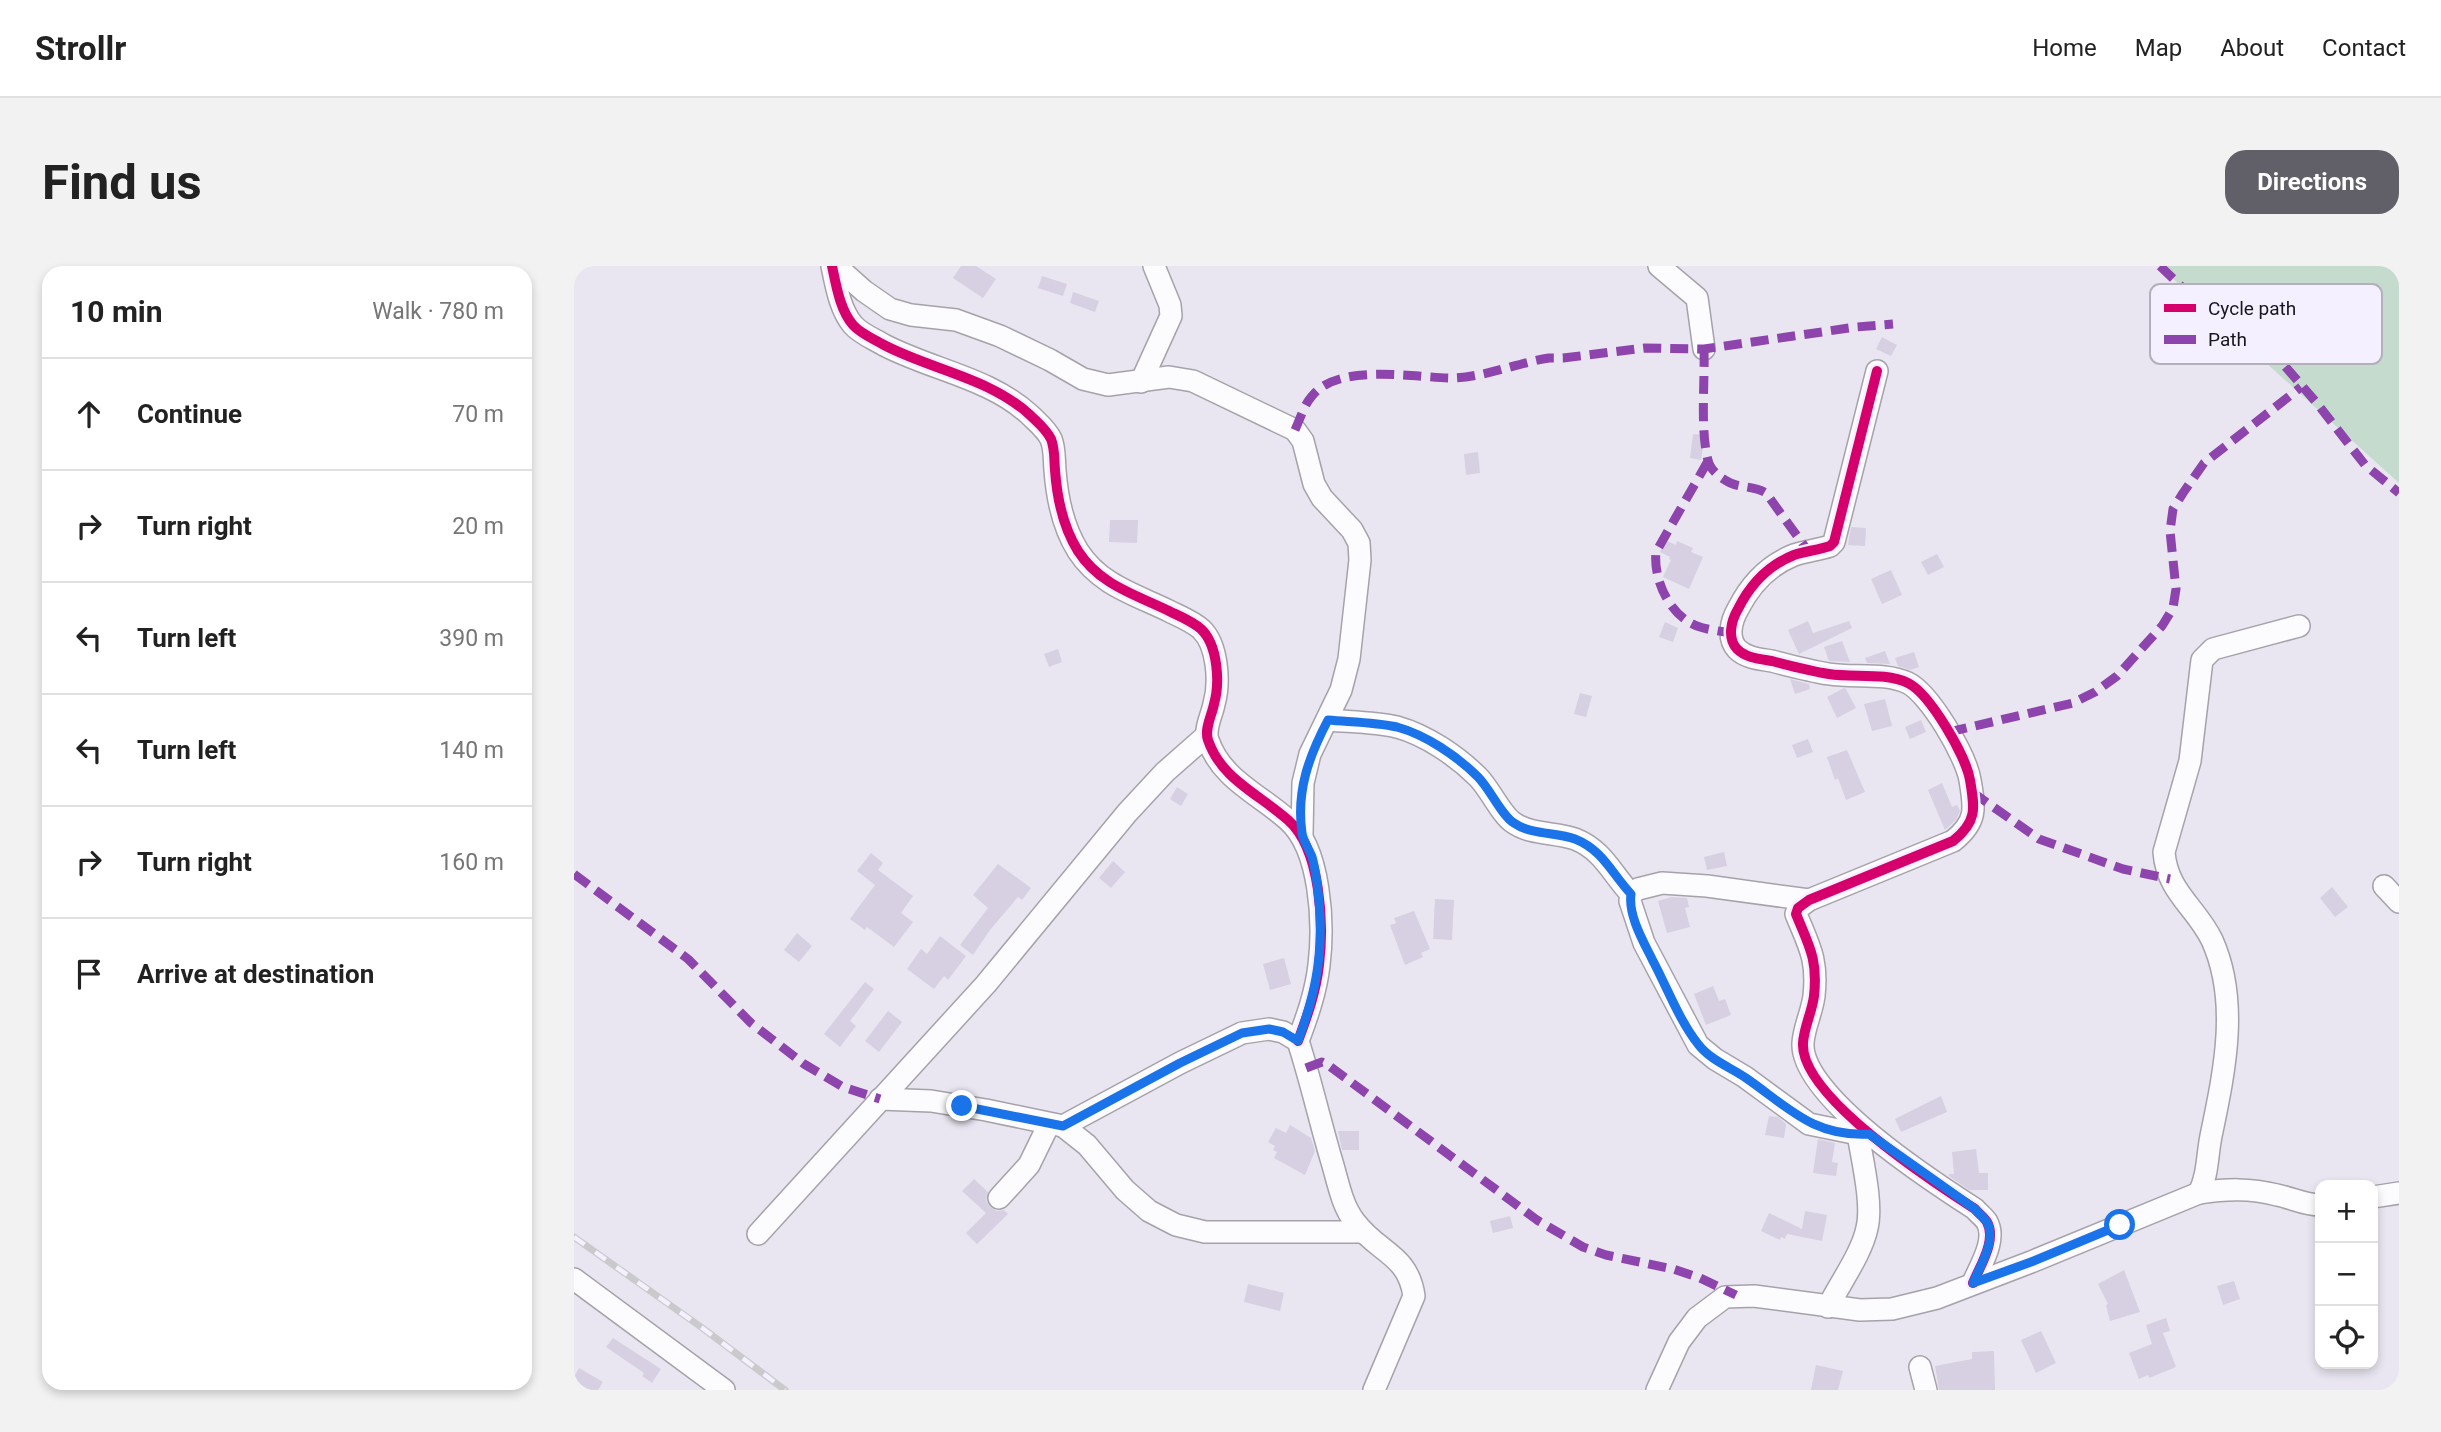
<!DOCTYPE html>
<meta charset="utf-8">
<style>
body{margin:0;font-family:Roboto,sans-serif;background:#f2f2f2;color:#222}
.controls{position:absolute;right:21px;bottom:21px;display:grid;overflow:hidden;border-radius:14px;box-shadow:0 4px 10px #0003}
.controls button{width:63px;height:63px;display:grid;place-items:center;padding:0;border:0;border-bottom:2px solid #e0e0e0;background:#fff;color:#222;font:35px sans-serif}
.stop{position:absolute;width:21px;height:21px;margin:-16px;border:5px solid #1a73e8;border-radius:50%;background:#fff}
.stop.end{background:#1a73e8;border-color:#fff;box-shadow:0 2px 7px #0008}
.list{margin:0;padding:0;list-style:none}
h2{display:flex;justify-content:space-between;align-items:center;height:91px;margin:0;padding:0 28px;font-size:30px}
h2 small{font-size:23px;font-weight:400;color:#767676}
.list li{display:grid;grid-template-columns:46px 1fr auto;gap:21px;align-items:center;box-sizing:border-box;height:112px;padding:0 28px;border-top:2px solid #e0e0e0}
.list b{display:block;font-size:26px;white-space:nowrap}
.list em{font-size:23px;font-style:normal;color:#767676}
.icon{flex:none;width:38px;height:38px;fill:none;stroke:currentColor;stroke-width:2;stroke-linecap:round;stroke-linejoin:round}
.map{position:relative;flex:none;width:1825px;height:1124px;overflow:hidden;border-radius:21px}
header{display:flex;align-items:center;gap:42px;box-sizing:border-box;height:98px;padding:0 35px;background:#fff;border-bottom:2px solid #e0e0e0}
header strong{font-size:33px}
nav{display:flex;gap:38px;margin-inline-start:auto;font-size:24px}
.intro{display:flex;align-items:center;justify-content:space-between;box-sizing:border-box;height:168px;padding:0 42px}
h1{margin:0;font-size:49px}
.button{padding:18px 32px;border-radius:21px;background:#615f67;color:#fff;font-size:24px;font-weight:700}
main{display:flex;gap:42px;padding:0 42px}
aside{flex:1;background:#fff;border-radius:21px;box-shadow:0 4px 10px #0003}
.map>svg:first-child{display:block}
.green{fill:#c4dbcd}
.building{fill:#d6d0e2}
.lines{fill:none;stroke-linecap:round;stroke-linejoin:round}
.minor-casing{stroke:#a5a2ab;stroke-width:24}
.minor{stroke:#fcfbfd;stroke-width:21}
.rail-casing{stroke:#cacacc;stroke-width:7}
.rail{stroke:#f5f0ff;stroke-width:4.5;stroke-dasharray:13;stroke-linecap:butt}
.quiet{stroke:#8e44ad;stroke-width:9;stroke-dasharray:18 9;stroke-linecap:butt}
.cycleway-casing{stroke:#f5f0ff;stroke-width:15}
.cycleway{stroke:#d6006c;stroke-width:10}
.route{stroke:#1a73e8;stroke-width:9}
.key{fill:#f5f0ff;stroke:#b3afbb;stroke-width:2}
.key-label{font-size:19px;fill:#18161d}
</style>
<header>
<strong>Strollr</strong>
<nav><a>Home</a><a>Map</a><a>About</a><a>Contact</a></nav>
</header>
<div class="intro"><h1>Find us</h1><a class="button">Directions</a></div>
<main>
<aside>
<h2>10 min<small>Walk · 780 m</small></h2>
<ul class="list">
<li><svg class="icon" aria-label="ahead" viewBox="0 0 24 24"><path d="M12 20V5M6 11l6-6 6 6"/></svg><div><b>Continue</b></div><em>70 m</em></li>
<li><svg class="icon" aria-label="right" viewBox="0 0 24 24"><path d="M7 20v-9h11M14 6l5 5-5 5"/></svg><div><b>Turn right</b></div><em>20 m</em></li>
<li><svg class="icon" aria-label="left" viewBox="0 0 24 24"><path d="M17 20v-9H6M10 6l-5 5 5 5"/></svg><div><b>Turn left</b></div><em>390 m</em></li>
<li><svg class="icon" aria-label="left" viewBox="0 0 24 24"><path d="M17 20v-9H6M10 6l-5 5 5 5"/></svg><div><b>Turn left</b></div><em>140 m</em></li>
<li><svg class="icon" aria-label="right" viewBox="0 0 24 24"><path d="M7 20v-9h11M14 6l5 5-5 5"/></svg><div><b>Turn right</b></div><em>160 m</em></li>
<li><svg class="icon" aria-label="arrive" viewBox="0 0 24 24"><path d="M6 21V4h12l-3 4 3 4H6"/></svg><div><b>Arrive at destination</b></div></li>
</ul>
</aside>
<div class="map">
<svg width="1825" height="1124" viewBox="0 0 1825 1124">
<rect width="100%" height="100%" fill="#e9e6f1"/>
<polygon class="green" points="1585,0 1825,0 1825,217"/>
<g class="building">
<polygon points="387,0 402,0 422,13 409,32 379,12"/>
<polygon points="468,10 493,18 489,30 464,22"/>
<polygon points="499,26 525,35 521,46 496,37"/>
<polygon points="1308,71 1323,79 1317,90 1302,83"/>
<polygon points="1119,168 1131,169 1127,194 1116,192"/>
<polygon points="904,186 906,207 892,209 890,188"/>
<polygon points="536,254 564,254 563,277 535,276"/>
<polygon points="1277,261 1292,262 1291,280 1274,279"/>
<polygon points="1091,274 1102,279 1103,275 1119,282 1117,286 1129,291 1115,323 1089,311 1097,294 1095,293 1096,291 1086,286"/>
<polygon points="1363,288 1370,301 1354,309 1347,296"/>
<polygon points="1317,304 1328,329 1308,338 1297,313"/>
<polygon points="1234,355 1239,367 1275,355 1278,362 1225,388 1214,364"/>
<polygon points="1091,356 1104,362 1099,376 1085,371"/>
<polygon points="1268,375 1276,396 1255,395 1250,381"/>
<polygon points="484,383 488,396 475,401 470,388"/>
<polygon points="1311,385 1316,398 1293,397 1291,392"/>
<polygon points="1340,386 1345,401 1336,404 1324,400 1321,392"/>
<polygon points="1216,413 1235,418 1236,423 1221,428"/>
<polygon points="1270,422 1272,423 1282,442 1263,452 1253,431"/>
<polygon points="1006,427 1018,430 1012,451 1000,448"/>
<polygon points="1311,433 1318,460 1298,465 1290,438"/>
<polygon points="1347,454 1352,466 1336,473 1331,461"/>
<polygon points="1234,473 1239,486 1223,492 1218,479"/>
<polygon points="1273,484 1291,526 1272,534 1264,512 1261,514 1253,491"/>
<polygon points="1368,517 1378,541 1383,539 1386,545 1382,554 1371,564 1354,524"/>
<polygon points="603,521 614,528 607,540 596,533"/>
<polygon points="1150,586 1153,600 1133,604 1130,591"/>
<polygon points="297,587 309,597 304,604 339,630 327,647 339,656 320,681 293,661 291,664 276,653 301,619 283,605"/>
<polygon points="539,595 551,606 537,622 525,612"/>
<polygon points="424,598 457,622 448,634 444,631 416,664 399,689 386,679 414,642 399,629"/>
<polygon points="1758,621 1774,641 1761,651 1746,632"/>
<polygon points="1098,631 1113,632 1115,641 1111,642 1116,661 1093,667 1084,635"/>
<polygon points="861,633 880,634 878,674 859,673"/>
<polygon points="840,645 856,683 847,687 849,691 831,699 816,659 822,657 820,652"/>
<polygon points="223,667 238,680 225,696 210,684"/>
<polygon points="366,670 392,690 374,714 370,710 360,723 333,703 347,683 353,688"/>
<polygon points="710,692 717,718 696,724 689,698"/>
<polygon points="291,716 300,723 276,755 282,760 266,781 250,768"/>
<polygon points="1139,720 1145,735 1151,733 1157,749 1132,759 1120,728"/>
<polygon points="314,745 328,756 305,786 291,775"/>
<polygon points="1367,830 1373,846 1327,866 1321,853"/>
<polygon points="1195,850 1204,851 1212,858 1210,872 1191,869"/>
<polygon points="716,859 737,872 741,885 731,909 700,892 703,886 699,884 701,880 694,876 702,862 712,867"/>
<polygon points="764,865 785,865 785,884 768,884"/>
<polygon points="1244,873 1261,877 1258,896 1264,897 1262,910 1239,907"/>
<polygon points="1402,883 1405,907 1414,907 1414,924 1395,924 1375,910 1375,908 1380,908 1378,886"/>
<polygon points="400,913 414,926 412,935 416,941 423,945 430,944 434,948 403,978 392,967 412,947 388,925"/>
<polygon points="1231,945 1253,949 1248,975 1213,968 1211,973 1207,971 1206,974 1187,965 1195,947 1228,963"/>
<polygon points="936,950 939,962 919,967 916,955"/>
<polygon points="1550,1004 1566,1046 1536,1055 1532,1039 1534,1038 1524,1018"/>
<polygon points="1660,1015 1666,1033 1649,1039 1643,1020"/>
<polygon points="674,1018 710,1027 706,1045 670,1036"/>
<polygon points="1592,1052 1596,1065 1589,1067 1602,1101 1575,1112 1574,1109 1565,1113 1555,1087 1578,1078 1572,1059"/>
<polygon points="1467,1065 1482,1097 1462,1107 1447,1074"/>
<polygon points="39,1072 87,1103 78,1117 68,1110 70,1107 32,1081"/>
<polygon points="1420,1085 1421,1124 1365,1124 1361,1100 1398,1093 1398,1086"/>
<polygon points="1242,1099 1269,1105 1264,1124 1237,1124"/>
<polygon points="5,1102 29,1116 24,1124 0,1124 0,1111"/>
</g>
<g class="lines">
<defs>
<g id="minor">
<path d="M 258,0 C 262,19 266,44 279,59 C 287,68 300,73 310,79 C 358,104 416,112 456,149 C 464,157 472,163 477,173 C 481,183 480,193 481,204 C 483,232 489,261 504,285 C 526,319 560,328 595,345 C 605,350 618,355 627,363 C 644,379 646,417 640,438 C 638,449 630,463 634,474 C 647,513 685,528 714,554 C 747,583 750,658 745,699 C 742,726 733,751 724,775"/>
<polyline points="262,0 290,25 316,43 337,49 382,54 426,70 476,94 509,113 534,119 595,111 619,115 721,164 729,175 740,218 748,232 778,264 785,277 786,294 775,393 767,424 736,488 729,517 728,568"/>
<polyline points="1085,0 1123,32 1130,83"/>
<path d="M 1303,105 L 1260,276 L 1256,280 C 1244,284 1232,285 1220,289 C 1195,299 1176,319 1164,343 C 1157,355 1153,372 1163,383 C 1172,392 1186,393 1198,395 C 1217,400 1236,405 1255,408 C 1280,412 1311,406 1334,417 C 1356,428 1392,490 1396,514 C 1401,543 1403,556 1379,575 L 1235,634 L 1224,642 L 1222,648 C 1235,680 1244,693 1240,730 C 1238,746 1230,761 1229,777 C 1226,830 1359,916 1401,943 C 1404,947 1410,951 1413,956 C 1423,974 1406,1000 1399,1017"/>
<polyline points="567,116 597,50 596,39 580,0"/>
<path d="M 754,454 C 777,456 801,456 823,461 C 852,469 883,490 904,511 C 916,523 928,550 940,557 C 957,569 982,566 1001,573 C 1029,584 1038,608 1057,628"/>
<polyline points="1810,620 1825,636"/>
<polyline points="1235,634 1133,620 1088,617 1064,623 1057,628 1056,635 1070,677 1124,779 1141,793 1171,811 1235,858 1284,868 1295,868"/>
<path d="M 306,833 L 357,835 L 412,844 L 489,860 L 606,797 L 668,767 L 695,763 L 709,766 L 724,775 C 737,815 746,856 758,896 C 764,916 768,940 781,956 C 804,987 834,988 840,1030 L 800,1124"/>
<polyline points="489,860 513,879 551,924 575,945 602,959 631,966 789,966"/>
<path d="M 1625,927 C 1634,909 1633,890 1637,870 C 1650,807 1666,736 1638,674 C 1622,641 1593,626 1590,586 L 1616,495 L 1628,394 L 1639,383 L 1725,360"/>
<polyline points="1799,931 1825,927"/>
<polyline points="425,932 455,899 475,858"/>
<polyline points="184,968 412,718 553,547 591,506 632,470"/>
<polyline points="0,1013 150,1124"/>
<path d="M 1254,1041 C 1266,1017 1288,987 1293,962 C 1299,938 1288,893 1284,868"/>
<polyline points="1346,1101 1352,1124"/>
<path d="M 1083,1124 L 1105,1076 L 1123,1052 L 1151,1031 L 1180,1030 L 1286,1044 L 1318,1043 L 1363,1032 L 1457,996 L 1625,927 C 1652,923 1676,922 1703,929 C 1718,932 1731,939 1746,939"/>
</g>
</defs>
<use href="#minor" class="minor-casing"/>
<use href="#minor" class="minor"/>
<defs>
<polyline id="rail" points="0,971 127,1061 211,1124"/>
</defs>
<use href="#rail" class="rail-casing"/>
<use href="#rail" class="rail"/>
<g class="quiet">
<polyline points="1586,0 1631,43 1697,84 1742,136 1791,199 1825,227"/>
<path d="M 1130,83 C 1131,115 1126,164 1134,194 C 1136,203 1143,209 1151,214 C 1164,223 1179,219 1192,227 L 1234,285"/>
<path d="M 721,164 C 726,153 730,139 738,130 C 765,96 842,112 879,112 C 911,111 943,97 975,92 L 989,92 L 1071,82 L 1130,83 L 1282,61 L 1319,58"/>
<path d="M 1134,195 L 1082,286 C 1079,314 1096,350 1123,360 C 1134,364 1146,365 1157,367"/>
<polyline points="1375,466 1499,437 1521,426 1543,410 1588,360 1599,342 1602,323 1596,265 1599,243 1609,227 1630,197 1727,121"/>
<polyline points="1398,526 1465,573 1549,603 1596,613"/>
<polyline points="0,608 114,693 177,757 230,798 269,821 306,833"/>
<polyline points="732,802 748,796 754,799 963,954 1009,981 1032,989 1099,1003 1126,1012 1162,1029"/>
</g>
<defs>
<g id="cycleway">
<path d="M 258,0 C 262,19 266,44 279,59 C 287,68 300,73 310,79 C 358,104 416,112 456,149 C 464,157 472,163 477,173 C 481,183 480,193 481,204 C 483,232 489,261 504,285 C 526,319 560,328 595,345 C 605,350 618,355 627,363 C 644,379 646,417 640,438 C 638,449 630,463 634,474 C 647,513 685,528 714,554 C 747,583 750,658 745,699 C 742,726 733,751 724,775"/>
<path d="M 1303,105 L 1260,276 L 1256,280 C 1244,284 1232,285 1220,289 C 1195,299 1176,319 1164,343 C 1157,355 1153,372 1163,383 C 1172,392 1186,393 1198,395 C 1217,400 1236,405 1255,408 C 1280,412 1311,406 1334,417 C 1356,428 1392,490 1396,514 C 1401,543 1403,556 1379,575 L 1235,634 L 1224,642 L 1222,648 C 1235,680 1244,693 1240,730 C 1238,746 1230,761 1229,777 C 1226,830 1359,916 1401,943 C 1404,947 1410,951 1413,956 C 1423,974 1406,1000 1399,1017"/>
</g>
</defs>
<use href="#cycleway" class="cycleway-casing"/>
<use href="#cycleway" class="cycleway"/>
</g>
<g class="lines">
<path class="route" d="M 388,840 L 489,860 L 606,797 L 668,767 L 695,763 L 709,766 L 724,775 C 740,731 748,697 746,650 C 745,632 743,609 738,591 C 735,583 729,575 728,567 C 722,525 735,490 754,454 C 777,456 801,456 823,461 C 852,469 883,490 904,511 C 916,523 928,550 940,557 C 957,569 982,566 1001,573 C 1029,584 1038,608 1057,628 C 1054,649 1069,675 1078,693 C 1093,721 1105,754 1124,778 C 1136,794 1156,801 1172,812 C 1214,841 1239,871 1295,868 L 1401,943 C 1404,947 1410,951 1413,956 C 1423,974 1406,1000 1399,1017 L 1457,996 L 1546,959"/>
</g>
<rect x="1576" y="18" width="232" height="80" rx="10" class="key"/>
<rect x="1590" y="38" width="32" height="8" fill="#d6006c"/>
<rect x="1590" y="69" width="32" height="9" fill="#8e44ad"/>
<g class="key-label">
<text x="1634" y="49">Cycle path</text>
<text x="1634" y="80">Path</text>
</g>
</svg>
<div class="controls">
<button>+</button>
<button>−</button>
<button><svg class="icon" aria-label="locate" viewBox="0 0 24 24"><circle cx="12" cy="12" r="6"/><path d="M12 2v4M12 18v4M2 12h4M18 12h4"/></svg></button>
</div>
<div class="stop" style="left:1546px;top:959px"></div>
<div class="stop end" style="left:388px;top:840px"></div>
</div>
</main>
